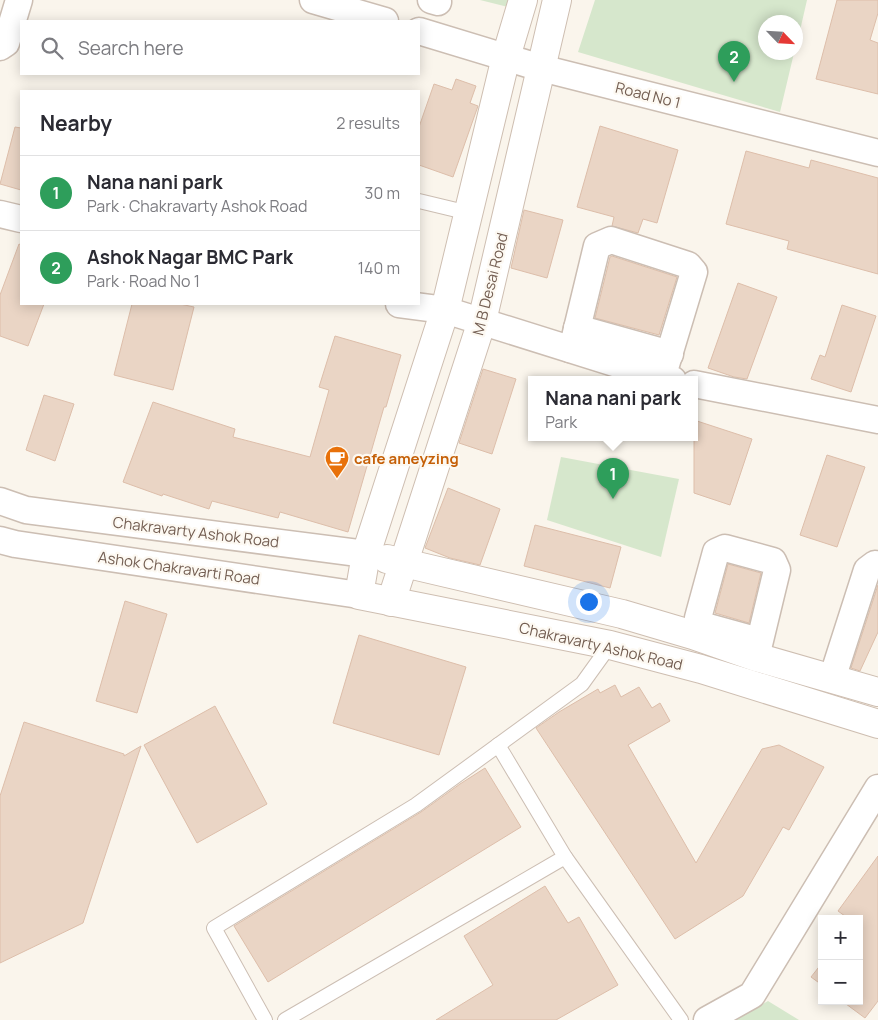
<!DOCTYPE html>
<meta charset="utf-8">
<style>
body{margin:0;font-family:Manrope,sans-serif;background:#f7f7f7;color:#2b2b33}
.controls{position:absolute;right:15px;bottom:15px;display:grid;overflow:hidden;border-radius:0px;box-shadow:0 2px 12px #0003}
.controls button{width:45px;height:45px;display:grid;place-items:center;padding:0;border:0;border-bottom:1px solid #e1e1e2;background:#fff;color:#2b2b33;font:25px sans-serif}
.compass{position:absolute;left:758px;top:15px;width:45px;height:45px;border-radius:50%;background:#fff;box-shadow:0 2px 12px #0003;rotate:115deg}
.you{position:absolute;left:588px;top:601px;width:18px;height:18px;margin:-12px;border:4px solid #fff;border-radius:50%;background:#1a73e8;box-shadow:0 0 0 8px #1a73e833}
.badge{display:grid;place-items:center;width:32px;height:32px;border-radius:50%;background:#d47d62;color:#fff;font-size:16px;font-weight:700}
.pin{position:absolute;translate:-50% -41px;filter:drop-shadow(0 1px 2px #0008)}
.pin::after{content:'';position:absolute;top:26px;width:18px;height:15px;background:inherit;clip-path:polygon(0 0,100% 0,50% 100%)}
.popup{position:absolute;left:528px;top:376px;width:170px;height:65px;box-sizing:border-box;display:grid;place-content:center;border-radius:0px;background:#fff;filter:drop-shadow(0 1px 4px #0005);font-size:16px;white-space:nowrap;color:#7c7c81}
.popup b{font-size:19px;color:#2b2b33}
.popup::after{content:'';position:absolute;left:50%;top:100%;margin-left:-10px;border:10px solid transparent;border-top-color:#fff}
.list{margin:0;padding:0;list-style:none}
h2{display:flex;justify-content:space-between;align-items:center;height:65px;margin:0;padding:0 20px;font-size:21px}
h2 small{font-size:16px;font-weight:400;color:#7c7c81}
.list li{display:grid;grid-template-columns:32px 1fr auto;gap:15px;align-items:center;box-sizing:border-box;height:75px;padding:0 20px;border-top:1px solid #e1e1e2}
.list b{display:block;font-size:19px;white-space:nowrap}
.list p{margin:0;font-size:16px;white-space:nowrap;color:#7c7c81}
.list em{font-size:16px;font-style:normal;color:#7c7c81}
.icon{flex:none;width:28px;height:28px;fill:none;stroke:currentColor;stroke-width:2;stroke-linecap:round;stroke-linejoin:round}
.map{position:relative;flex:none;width:878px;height:1020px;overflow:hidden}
.search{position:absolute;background:#fff;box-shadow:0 2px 12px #0003;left:20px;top:20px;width:400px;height:55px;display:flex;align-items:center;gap:12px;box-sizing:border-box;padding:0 18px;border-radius:0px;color:#7c7c81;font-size:19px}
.panel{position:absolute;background:#fff;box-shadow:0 2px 12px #0003;left:20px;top:90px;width:400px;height:215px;border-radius:0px}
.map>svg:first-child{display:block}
.green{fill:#d6e7cc}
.building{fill:#ead5c5;stroke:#ddbeaa}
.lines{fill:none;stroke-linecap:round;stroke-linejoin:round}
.lane-casing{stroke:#ccbeb3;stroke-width:16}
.street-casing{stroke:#ccbeb3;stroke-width:29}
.secondary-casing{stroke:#cebeb1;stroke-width:30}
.lane{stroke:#fff;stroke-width:14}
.street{stroke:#fff;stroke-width:26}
.secondary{stroke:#fff;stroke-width:28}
.labels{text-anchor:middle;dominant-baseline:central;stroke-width:4.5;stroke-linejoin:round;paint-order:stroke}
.street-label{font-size:15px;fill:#735e52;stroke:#fdf9f2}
.food-label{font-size:15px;font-weight:bold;fill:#c56008;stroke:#fdf9f2;text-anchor:start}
</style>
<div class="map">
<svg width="878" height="1020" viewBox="0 0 878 1020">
<rect width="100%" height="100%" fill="#faf5ec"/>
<g class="green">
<polygon points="480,0 514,0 512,8"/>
<polygon points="595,0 807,0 796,48 796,22 766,22 766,52 794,53 780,112 578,52"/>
<polygon points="561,457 679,479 661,557 547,520"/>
<polygon points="768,1001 799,1020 735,1020"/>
</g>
<g class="building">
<polygon points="837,0 878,0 878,13 870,40 878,43 878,94 816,79"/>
<polygon points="456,79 476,86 470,103 478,106 453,177 419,165 419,127 434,84 452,90"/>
<polygon points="600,126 678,150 657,223 643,219 638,233 612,226 614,217 577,207"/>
<polygon points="15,127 21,128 21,190 0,184"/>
<polygon points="746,151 809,168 811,160 878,178 878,274 787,249 789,241 726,224"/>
<polygon points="524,210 563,220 547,278 511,268"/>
<polygon points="19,244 21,245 21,304 44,304 28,346 0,336 0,295"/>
<polygon points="612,256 677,277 659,335 595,318 610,257"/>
<polygon points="738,283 777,297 747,379 734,377 708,368"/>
<polygon points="132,304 180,304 194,307 173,390 114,375"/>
<polygon points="842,305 876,316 851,392 811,379 820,355 825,357"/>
<polygon points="335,336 401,355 386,407 384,407 348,532 280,512 278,518 212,501 209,509 163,494 162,496 123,482 153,402 235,429 233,437 310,457 329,390 319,387"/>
<polygon points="483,369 516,379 492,454 459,443"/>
<polygon points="44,395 74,404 55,461 26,450"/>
<polygon points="694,420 752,439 730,505 694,493"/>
<polygon points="827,455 865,467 837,547 800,535"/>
<polygon points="448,488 500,509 480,565 450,558 425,548"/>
<polygon points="535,525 621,547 610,588 524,566"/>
<polygon points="728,564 761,573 749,623 715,613"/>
<polygon points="878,585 878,632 860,671 851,668"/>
<polygon points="125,601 167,614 137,713 96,701"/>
<polygon points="359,635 466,667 439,755 333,723"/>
<polygon points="615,685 621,697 639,687 652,708 660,703 670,721 628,745 696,863 762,749 779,745 824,767 789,830 783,827 743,896 675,939 536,728 559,712 598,689 600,693"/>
<polygon points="215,706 267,804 197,843 144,745"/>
<polygon points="24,722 124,754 124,756 141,746 83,923 0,963 0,796"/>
<polygon points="485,768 521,827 268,982 234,926 421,812 460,784"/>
<polygon points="878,856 878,1001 865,1018 842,1001 859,1001 859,919 849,919 838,911"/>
<polygon points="545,886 568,923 579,917 618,985 556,1020 436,1020 493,985 464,936"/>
<polygon points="822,963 822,985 811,977"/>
</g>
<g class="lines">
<defs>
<g id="lane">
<polyline points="419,201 469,213"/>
<polyline points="498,745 565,857 681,1020"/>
<polyline points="265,1020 214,928 416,805 582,684 610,645"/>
<polyline points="285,1020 565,857"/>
</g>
<g id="street">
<polyline points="313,0 385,21"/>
<polyline points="431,0 438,2"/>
<polyline points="419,31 541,68 878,153"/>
<polyline points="0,47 6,43 19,0"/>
<polyline points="0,214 21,219"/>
<polyline points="399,304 445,310 662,378 673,380"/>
<polyline points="577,328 670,354"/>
<polyline points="570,349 575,337 597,246 611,240 688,265 694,272 662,378"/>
<polyline points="694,384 878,420"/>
<polyline points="0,501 26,510 366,554"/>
<polyline points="0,540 15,544 359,595"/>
<polyline points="756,657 777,570 773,561 725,548 716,552 698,618 701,625 759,641"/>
<polyline points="832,679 867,570 875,564 878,565"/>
<polyline points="707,1020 752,995 878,788"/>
</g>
<g id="secondary">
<polyline points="523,0 506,57 445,310 366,554 359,595 610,645 701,669 878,724"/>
<polyline points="387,559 622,614 693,635 756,657 878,692"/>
<polyline points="391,602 482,321 557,0"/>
</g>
</defs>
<use href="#lane" class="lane-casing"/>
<use href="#street" class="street-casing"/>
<use href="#secondary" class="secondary-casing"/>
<use href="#lane" class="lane"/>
<use href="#street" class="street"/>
<use href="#secondary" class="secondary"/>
</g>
<defs>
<symbol id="cafe-pin" viewBox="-11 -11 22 30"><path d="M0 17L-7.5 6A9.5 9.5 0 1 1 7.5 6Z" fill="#e8710a" stroke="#fdf9f2"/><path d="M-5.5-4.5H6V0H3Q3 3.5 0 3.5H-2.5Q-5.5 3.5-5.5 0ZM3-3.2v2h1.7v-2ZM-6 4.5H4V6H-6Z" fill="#fff"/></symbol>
</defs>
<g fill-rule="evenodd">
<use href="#cafe-pin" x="323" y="444" width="28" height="38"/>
</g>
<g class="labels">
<g class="street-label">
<text transform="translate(648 95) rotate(14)">Road No 1</text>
<text transform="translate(490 284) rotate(-76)">M B Desai Road</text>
<text transform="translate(196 532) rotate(7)">Chakravarty Ashok Road</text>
<text transform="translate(179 568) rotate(8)">Ashok Chakravarti Road</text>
<text transform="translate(601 646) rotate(13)">Chakravarty Ashok Road</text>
</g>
<g class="food-label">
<text x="354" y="458">cafe ameyzing</text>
</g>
</g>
</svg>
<div class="controls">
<button>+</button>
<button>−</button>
</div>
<svg class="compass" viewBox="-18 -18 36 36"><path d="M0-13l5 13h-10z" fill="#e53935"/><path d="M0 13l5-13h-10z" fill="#7c7c81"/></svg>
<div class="you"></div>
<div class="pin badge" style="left:613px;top:499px;background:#2e9e5b">1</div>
<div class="popup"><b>Nana nani park</b>Park</div>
<div class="pin badge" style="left:734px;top:82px;background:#2e9e5b">2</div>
<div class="search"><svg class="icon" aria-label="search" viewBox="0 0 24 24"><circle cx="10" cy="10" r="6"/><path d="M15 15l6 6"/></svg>Search here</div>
<section class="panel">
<h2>Nearby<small>2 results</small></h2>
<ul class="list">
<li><span class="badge" style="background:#2e9e5b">1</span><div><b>Nana nani park</b><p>Park · Chakravarty Ashok Road</p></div><em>30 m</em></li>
<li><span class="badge" style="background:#2e9e5b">2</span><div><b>Ashok Nagar BMC Park</b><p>Park · Road No 1</p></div><em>140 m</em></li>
</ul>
</section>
</div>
